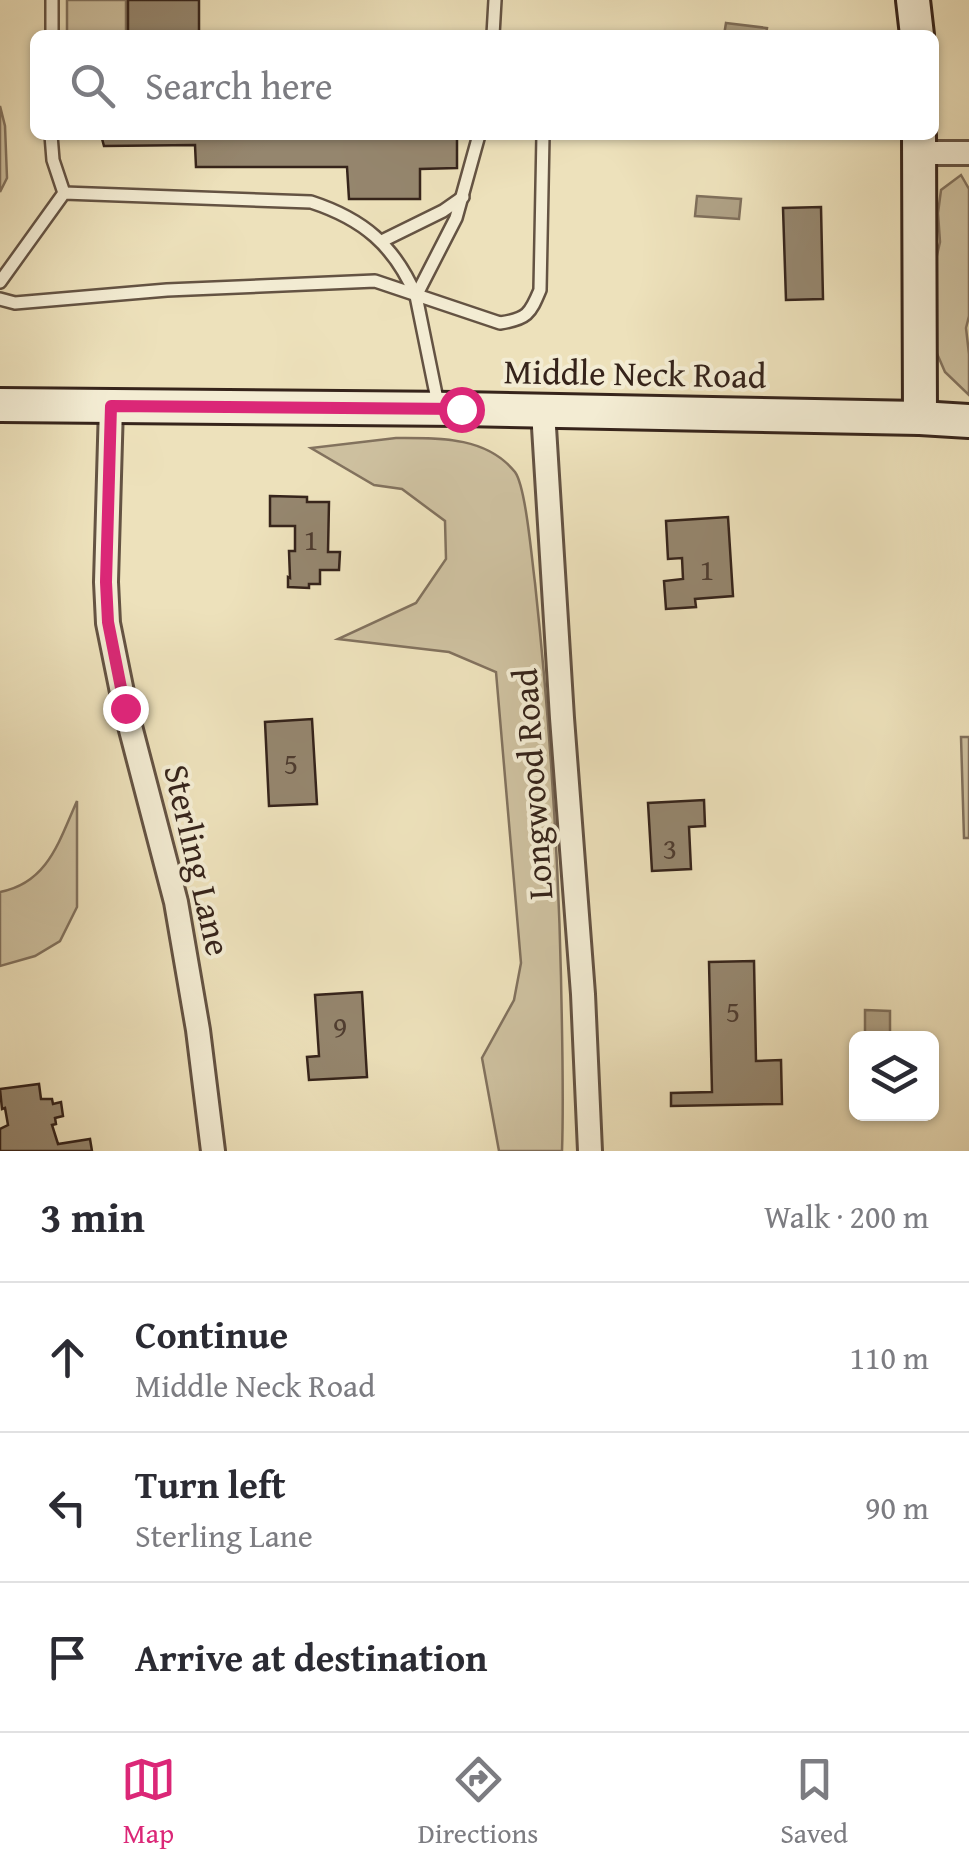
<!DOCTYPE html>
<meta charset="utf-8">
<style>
body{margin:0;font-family:"Gentium Book Plus",serif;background:#f2f2f3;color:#2b2b33}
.controls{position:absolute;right:30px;bottom:30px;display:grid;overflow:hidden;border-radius:15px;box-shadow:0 2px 8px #0004}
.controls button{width:90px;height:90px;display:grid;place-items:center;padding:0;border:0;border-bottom:2px solid #e1e1e2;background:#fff;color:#2b2b33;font:50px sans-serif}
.stop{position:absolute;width:30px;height:30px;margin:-22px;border:8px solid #db2777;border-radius:50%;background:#fff}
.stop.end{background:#db2777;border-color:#fff;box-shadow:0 2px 10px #0008}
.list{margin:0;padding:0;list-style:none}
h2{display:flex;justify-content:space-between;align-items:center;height:130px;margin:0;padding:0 40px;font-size:42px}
h2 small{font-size:32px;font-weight:400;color:#7c7c81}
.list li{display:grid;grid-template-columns:65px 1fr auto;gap:30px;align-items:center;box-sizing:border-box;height:150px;padding:0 40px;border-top:2px solid #e1e1e2}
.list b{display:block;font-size:38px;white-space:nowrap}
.list p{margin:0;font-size:32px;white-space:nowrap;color:#7c7c81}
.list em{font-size:32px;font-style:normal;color:#7c7c81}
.icon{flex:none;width:55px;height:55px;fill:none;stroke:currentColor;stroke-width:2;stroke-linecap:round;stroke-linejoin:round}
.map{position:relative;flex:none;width:969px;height:1151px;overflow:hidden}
.search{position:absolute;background:#fff;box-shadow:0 2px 8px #0004;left:30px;right:30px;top:30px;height:110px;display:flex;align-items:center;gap:25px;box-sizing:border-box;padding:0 35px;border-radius:15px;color:#7c7c81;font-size:38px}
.sheet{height:580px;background:#fff}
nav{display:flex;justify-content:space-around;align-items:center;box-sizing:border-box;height:140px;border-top:2px solid #e1e1e2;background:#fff;font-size:28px;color:#7c7c81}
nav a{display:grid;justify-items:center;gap:5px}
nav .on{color:#db2777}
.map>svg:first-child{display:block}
.green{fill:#cec1a0;stroke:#82725e;stroke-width:2.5}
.water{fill:#afa185;stroke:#7f6f5b;stroke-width:2.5}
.building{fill:#95866e;stroke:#36241b;stroke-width:2.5}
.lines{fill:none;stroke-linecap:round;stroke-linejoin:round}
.service-casing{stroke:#645343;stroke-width:16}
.minor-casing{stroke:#645343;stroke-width:28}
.secondary-casing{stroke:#36241b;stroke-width:38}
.service{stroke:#f3ecd3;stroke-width:11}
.minor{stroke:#f3ecd3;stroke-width:22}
.secondary{stroke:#f3ecd3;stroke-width:32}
.route{stroke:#db2777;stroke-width:12}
.labels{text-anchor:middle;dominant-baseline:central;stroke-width:8;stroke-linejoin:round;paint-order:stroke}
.number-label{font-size:30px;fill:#4e3c30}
.street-label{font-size:35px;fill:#36241b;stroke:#f3ecd3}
</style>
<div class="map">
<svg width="969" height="1151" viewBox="0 0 969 1151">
<rect width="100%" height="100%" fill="#ede1bb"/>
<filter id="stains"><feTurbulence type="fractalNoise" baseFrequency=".002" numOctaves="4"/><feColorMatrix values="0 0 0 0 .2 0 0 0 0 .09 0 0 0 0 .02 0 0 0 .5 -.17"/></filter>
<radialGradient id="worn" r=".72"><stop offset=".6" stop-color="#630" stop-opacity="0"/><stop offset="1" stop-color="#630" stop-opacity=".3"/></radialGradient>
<g class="green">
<rect x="67" y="0" width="59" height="35"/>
<polygon points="0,106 5,126 7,178 0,192"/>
<polygon points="961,175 969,189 969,316 966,328 969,354 969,395 945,372 935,349 932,277 940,242 938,213 941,190"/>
<path d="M 396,438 C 438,438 486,436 515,472 C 526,487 532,562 535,583 C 549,714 558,845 561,977 C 562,1035 564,1093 562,1151 L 499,1151 L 482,1058 L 514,1000 L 521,963 L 496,672 L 449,652 L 338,639 L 416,603 L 446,559 L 445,521 L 402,489 L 374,485 L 311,448 Z"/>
<polygon points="961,737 969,737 969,838 964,838"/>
<path d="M 77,801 L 77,907 L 60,941 L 35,956 L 0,966 L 0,892 C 48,883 59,841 77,801 Z"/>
</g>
<g class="water">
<polygon points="726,23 767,28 766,35 724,35"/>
<polygon points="697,196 741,199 739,219 695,216"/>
<polygon points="865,1010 890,1011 890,1038 865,1038"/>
</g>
<g class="building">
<rect x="128" y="0" width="71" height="35"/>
<polygon points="101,135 457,135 457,168 420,169 420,199 349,199 347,167 196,167 195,145 104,146"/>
<polygon points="821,207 823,299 786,300 783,208"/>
<polygon points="270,496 307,497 307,502 329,502 328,552 340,552 339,570 320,570 320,584 309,584 309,588 288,587 288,577 290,578 289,551 295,551 295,526 270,526"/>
<polygon points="728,517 733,596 695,599 696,607 666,609 664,581 683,579 682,558 668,559 666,521"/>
<polygon points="312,719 317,804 269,806 265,722"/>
<polygon points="704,800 705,826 689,827 691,869 652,871 648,803"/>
<polygon points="754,961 756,1061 781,1060 782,1104 671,1106 671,1093 712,1092 709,962"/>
<polygon points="362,992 367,1077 309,1080 307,1057 319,1056 315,995"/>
<polygon points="39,1084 41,1099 52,1099 53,1104 61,1102 63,1116 55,1118 56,1124 52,1125 58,1144 90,1139 92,1151 0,1151 0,1129 8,1125 5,1108 2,1109 0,1089"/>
</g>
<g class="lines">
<defs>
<g id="service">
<polyline points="52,35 52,0"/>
<polyline points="493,35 495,0"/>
<polyline points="51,135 53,160 64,193"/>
<polyline points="382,241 443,211 463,197"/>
<path d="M 0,282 L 64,193 L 311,202 C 363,219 394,245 416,296"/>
<path d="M 0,299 L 15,303 L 167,290 L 375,281 L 500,323 C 527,319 530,314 540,290 L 543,135"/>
<polyline points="438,404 416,296 456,218 479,135"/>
</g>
<g id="minor">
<polyline points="919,153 969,153"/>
<polyline points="111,406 106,582 108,623 125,707 176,902 198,1030 213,1151"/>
<polyline points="543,411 562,718 583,994 590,1151"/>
</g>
<g id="secondary">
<polyline points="913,0 917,35"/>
<polyline points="919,135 920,418"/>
<polyline points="0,405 461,409 920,418 969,421"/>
</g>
</defs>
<use href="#service" class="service-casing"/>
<use href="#minor" class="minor-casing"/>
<use href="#secondary" class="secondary-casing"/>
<use href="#service" class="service"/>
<use href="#minor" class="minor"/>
<use href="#secondary" class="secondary"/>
</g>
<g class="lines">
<polyline class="route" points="125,708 108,622 106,582 111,406 461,409"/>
</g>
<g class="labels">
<g class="number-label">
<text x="311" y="539">1</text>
<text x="707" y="569">1</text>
<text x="291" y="763">5</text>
<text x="670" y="848">3</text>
<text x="733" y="1011">5</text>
<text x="340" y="1026">9</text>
</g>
<g class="street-label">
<text transform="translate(635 373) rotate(1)">Middle Neck Road</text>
<text transform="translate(532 784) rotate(-94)">Longwood Road</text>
<text transform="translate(198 860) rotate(77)">Sterling Lane</text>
</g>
</g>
<rect width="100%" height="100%" filter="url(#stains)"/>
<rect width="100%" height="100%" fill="url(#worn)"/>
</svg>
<div class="controls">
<button><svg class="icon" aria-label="layers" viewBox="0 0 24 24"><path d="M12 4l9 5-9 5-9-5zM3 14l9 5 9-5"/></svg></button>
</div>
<div class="stop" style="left:461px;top:409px"></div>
<div class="stop end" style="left:125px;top:708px"></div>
<div class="search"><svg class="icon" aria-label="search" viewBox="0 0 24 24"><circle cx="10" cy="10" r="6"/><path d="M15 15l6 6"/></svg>Search here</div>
</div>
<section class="sheet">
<h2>3 min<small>Walk · 200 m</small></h2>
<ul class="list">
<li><svg class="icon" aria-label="ahead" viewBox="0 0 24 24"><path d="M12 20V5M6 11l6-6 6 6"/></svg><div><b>Continue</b><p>Middle Neck Road</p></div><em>110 m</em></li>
<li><svg class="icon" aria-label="left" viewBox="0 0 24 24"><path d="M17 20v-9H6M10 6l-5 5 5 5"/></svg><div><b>Turn left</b><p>Sterling Lane</p></div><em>90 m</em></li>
<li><svg class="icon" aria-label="arrive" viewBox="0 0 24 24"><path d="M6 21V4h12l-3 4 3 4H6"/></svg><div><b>Arrive at destination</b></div></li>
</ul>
</section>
<nav>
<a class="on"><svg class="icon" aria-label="map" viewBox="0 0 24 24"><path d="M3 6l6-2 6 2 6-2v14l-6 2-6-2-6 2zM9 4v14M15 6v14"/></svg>Map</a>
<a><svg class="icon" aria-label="directions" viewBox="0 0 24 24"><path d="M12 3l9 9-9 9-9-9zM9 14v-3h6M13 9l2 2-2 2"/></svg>Directions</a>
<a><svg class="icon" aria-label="saved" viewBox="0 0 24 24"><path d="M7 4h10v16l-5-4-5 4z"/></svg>Saved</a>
</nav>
